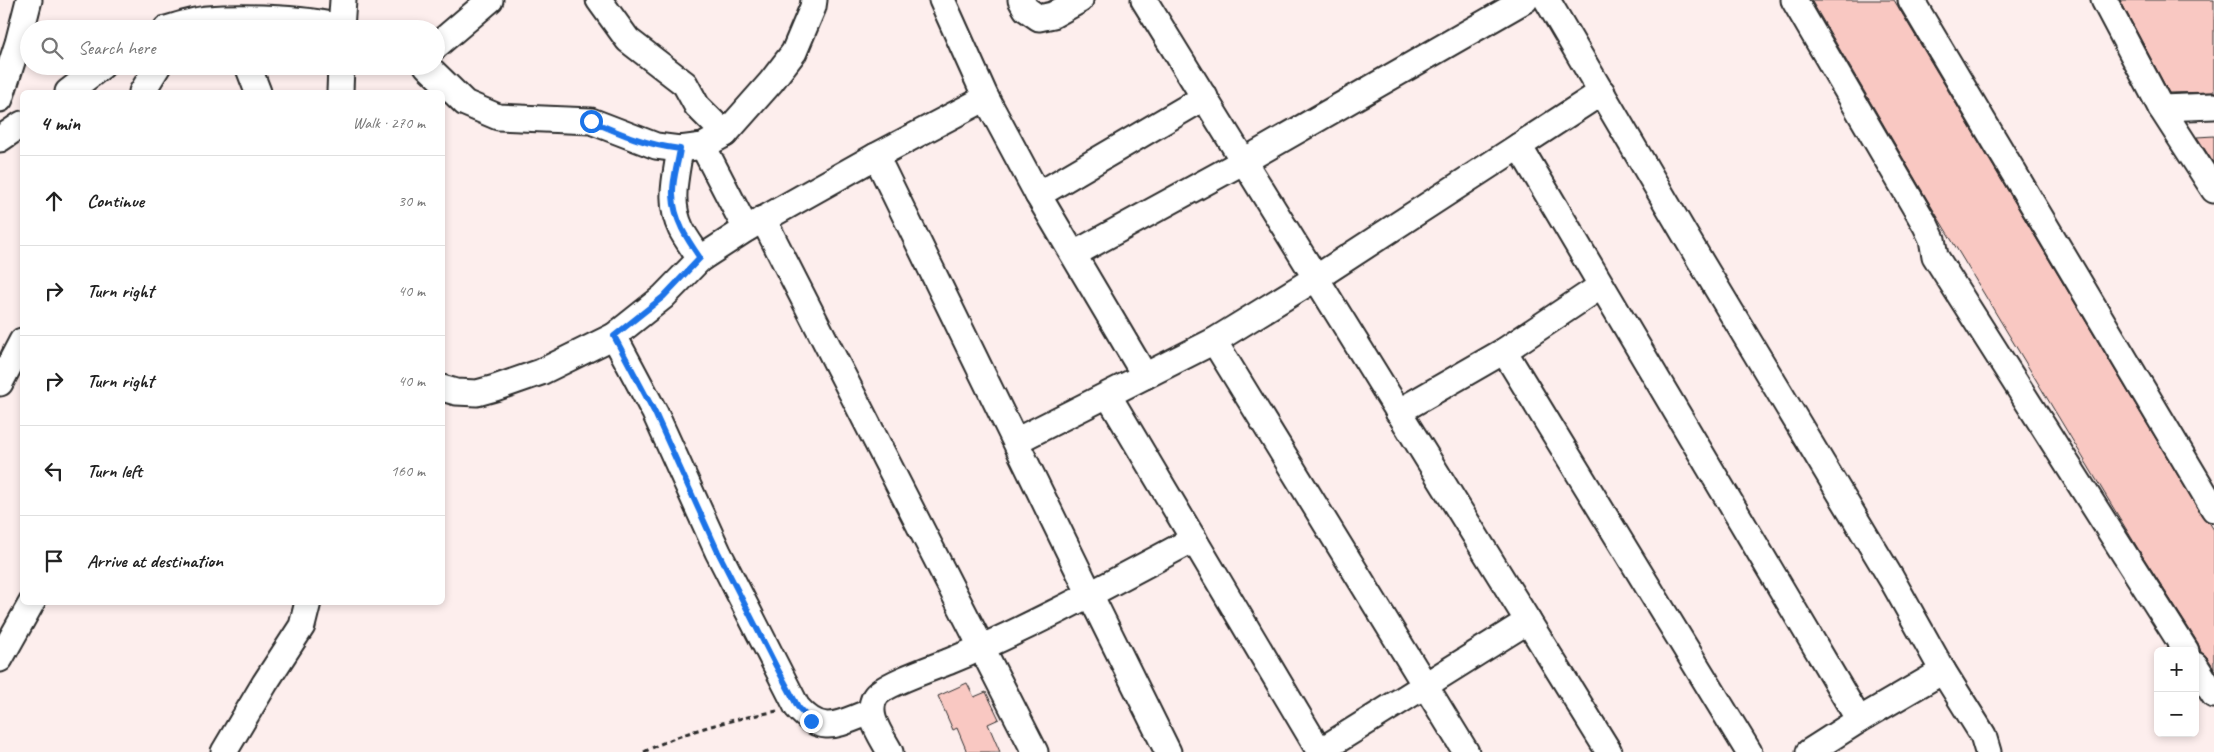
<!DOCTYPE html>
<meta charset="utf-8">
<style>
body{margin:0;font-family:Caveat,sans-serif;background:#f2f2f2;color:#222}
.controls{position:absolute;right:15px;bottom:15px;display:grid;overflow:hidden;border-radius:8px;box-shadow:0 2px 8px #0003}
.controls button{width:45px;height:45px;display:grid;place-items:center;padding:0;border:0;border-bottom:1px solid #e0e0e0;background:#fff;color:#222;font:25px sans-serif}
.stop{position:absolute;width:15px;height:15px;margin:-11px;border:4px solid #1a73e8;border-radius:50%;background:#fff}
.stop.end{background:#1a73e8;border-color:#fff;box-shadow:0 1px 5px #0008}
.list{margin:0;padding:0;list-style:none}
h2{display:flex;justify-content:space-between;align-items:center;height:65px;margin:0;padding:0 20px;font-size:21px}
h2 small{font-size:16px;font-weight:400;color:#767676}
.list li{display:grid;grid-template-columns:32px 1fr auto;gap:15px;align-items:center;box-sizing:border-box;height:90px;padding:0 20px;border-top:1px solid #e0e0e0}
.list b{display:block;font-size:19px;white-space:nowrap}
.list em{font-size:16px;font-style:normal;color:#767676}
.icon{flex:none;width:28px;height:28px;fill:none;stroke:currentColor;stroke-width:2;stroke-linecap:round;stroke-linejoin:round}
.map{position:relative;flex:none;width:2214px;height:752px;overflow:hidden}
.search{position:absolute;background:#fff;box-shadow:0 2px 8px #0003;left:20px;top:20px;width:425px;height:55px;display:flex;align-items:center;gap:12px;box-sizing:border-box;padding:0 18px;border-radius:28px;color:#767676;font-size:19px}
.panel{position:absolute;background:#fff;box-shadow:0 2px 8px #0003;left:20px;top:90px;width:425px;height:515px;border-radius:8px}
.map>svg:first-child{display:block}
.building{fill:#f9c8c2;stroke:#2b2b2b}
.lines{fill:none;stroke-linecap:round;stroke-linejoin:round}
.minor-casing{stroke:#2b2b2b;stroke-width:29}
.path{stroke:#2b2b2b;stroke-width:3;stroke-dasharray:5 4;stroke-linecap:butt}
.minor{stroke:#fff;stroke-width:25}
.route{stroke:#1a73e8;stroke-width:6}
</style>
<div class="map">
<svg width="2214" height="752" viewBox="0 0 2214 752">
<rect width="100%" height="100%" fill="#fdeeed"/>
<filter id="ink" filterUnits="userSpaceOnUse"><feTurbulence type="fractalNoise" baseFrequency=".02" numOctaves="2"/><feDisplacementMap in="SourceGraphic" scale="10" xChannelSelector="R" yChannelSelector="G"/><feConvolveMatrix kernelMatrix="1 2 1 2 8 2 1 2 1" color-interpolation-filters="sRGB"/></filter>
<g filter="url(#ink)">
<g class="building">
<polygon points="1811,0 1894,0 2202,516 2209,522 2214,530 2214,668 2207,657 2201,652 2198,643 2140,552 1928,201"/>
<polygon points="2120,0 2214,0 2214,92 2169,93"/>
<polygon points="2214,136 2214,164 2197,137"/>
<polygon points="967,683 974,697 986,692 999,719 988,724 1000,752 967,752 957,728 953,730 938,696"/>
</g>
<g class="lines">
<defs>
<g id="minor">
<polyline points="599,0 628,40 685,84 697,106 725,134"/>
<polyline points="942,0 986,98 1038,195 1145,376"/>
<polyline points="1021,0 1026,9 1039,18 1053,15 1080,0"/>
<polyline points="1144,0 1609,752"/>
<polyline points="1547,0 1701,262 1891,578 1943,671 1983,735 1988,752"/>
<polyline points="1794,0 1926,226 1932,239 1935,256 2186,651"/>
<polyline points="1911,0 2214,509"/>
<polyline points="2104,0 2161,108 2214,190"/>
<path d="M 166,29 C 180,25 195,20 208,19 C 240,16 316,18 344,29"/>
<polyline points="341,29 343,0"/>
<polyline points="436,46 490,0"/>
<polyline points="248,66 258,92"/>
<polyline points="427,66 465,103 498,117 591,121 656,146 680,149 703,146 725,134 771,82 794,52 813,7 814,0"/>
<polyline points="68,92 102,66"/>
<polyline points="142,92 158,66"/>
<polyline points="340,92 341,66"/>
<polyline points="0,99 18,43 29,0"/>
<polyline points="2161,108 2214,106"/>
<polyline points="0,139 22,124"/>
<polyline points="703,146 746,229"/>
<polyline points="1519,146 1859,720"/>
<path d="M 680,149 C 676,177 668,202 681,229 C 686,239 694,249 700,259"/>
<path d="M 876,156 C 973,354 1069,554 1168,752"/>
<polyline points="1038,195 1205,97"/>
<polyline points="763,219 1035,752"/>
<polyline points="1074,254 1244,161 1525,0"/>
<path d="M 614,336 L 655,413 L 718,552 L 797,707 C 823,737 839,723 870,712"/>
<polyline points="1214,341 1466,752"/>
<polyline points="1504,351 1749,752"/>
<polyline points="0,383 22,341"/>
<polyline points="442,388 456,392 477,393 495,388 541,372 614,336 663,297 700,259 746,229 876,156 986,98"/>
<polyline points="1108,395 1320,752"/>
<polyline points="1398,412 1504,351 1601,286"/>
<polyline points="1016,441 1214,341 1316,278 1602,92"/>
<polyline points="0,659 32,602"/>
<polyline points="2195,665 2214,695"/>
<polyline points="1320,751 1528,621"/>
<polyline points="224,752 265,683 302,626 308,602"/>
<path d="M 890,752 C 881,735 865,715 875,697 C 882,685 935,667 950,661 C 1034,626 1113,582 1194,539"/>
<polyline points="1809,752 1859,720 1943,671"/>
</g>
</defs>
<use href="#minor" class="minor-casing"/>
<path class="path" d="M 644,752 C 686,730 731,720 777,711"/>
<use href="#minor" class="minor"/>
</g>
</g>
<g class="lines" filter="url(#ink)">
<path class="route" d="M 591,121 C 621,134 647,145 680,149 C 678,164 672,180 673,195 C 674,220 687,239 700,258 L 663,297 L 614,336 L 655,413 L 718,552 L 776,666 L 798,707 L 811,721"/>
</g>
</svg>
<div class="controls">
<button>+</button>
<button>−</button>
</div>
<div class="stop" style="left:591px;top:121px"></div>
<div class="stop end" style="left:811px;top:721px"></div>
<div class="search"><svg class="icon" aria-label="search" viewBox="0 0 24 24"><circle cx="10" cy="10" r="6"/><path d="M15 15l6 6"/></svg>Search here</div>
<section class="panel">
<h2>4 min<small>Walk · 270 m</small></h2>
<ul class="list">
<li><svg class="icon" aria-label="ahead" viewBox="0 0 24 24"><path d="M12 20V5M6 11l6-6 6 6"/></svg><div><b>Continue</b></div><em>30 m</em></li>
<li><svg class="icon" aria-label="right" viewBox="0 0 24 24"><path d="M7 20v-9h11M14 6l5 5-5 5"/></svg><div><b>Turn right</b></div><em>40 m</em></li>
<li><svg class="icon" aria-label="right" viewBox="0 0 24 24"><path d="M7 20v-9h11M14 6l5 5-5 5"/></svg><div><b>Turn right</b></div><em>40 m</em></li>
<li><svg class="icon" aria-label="left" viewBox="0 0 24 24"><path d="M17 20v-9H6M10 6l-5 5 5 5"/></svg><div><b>Turn left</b></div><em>160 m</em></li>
<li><svg class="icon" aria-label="arrive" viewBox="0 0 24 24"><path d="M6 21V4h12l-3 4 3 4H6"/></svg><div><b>Arrive at destination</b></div></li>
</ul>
</section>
</div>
